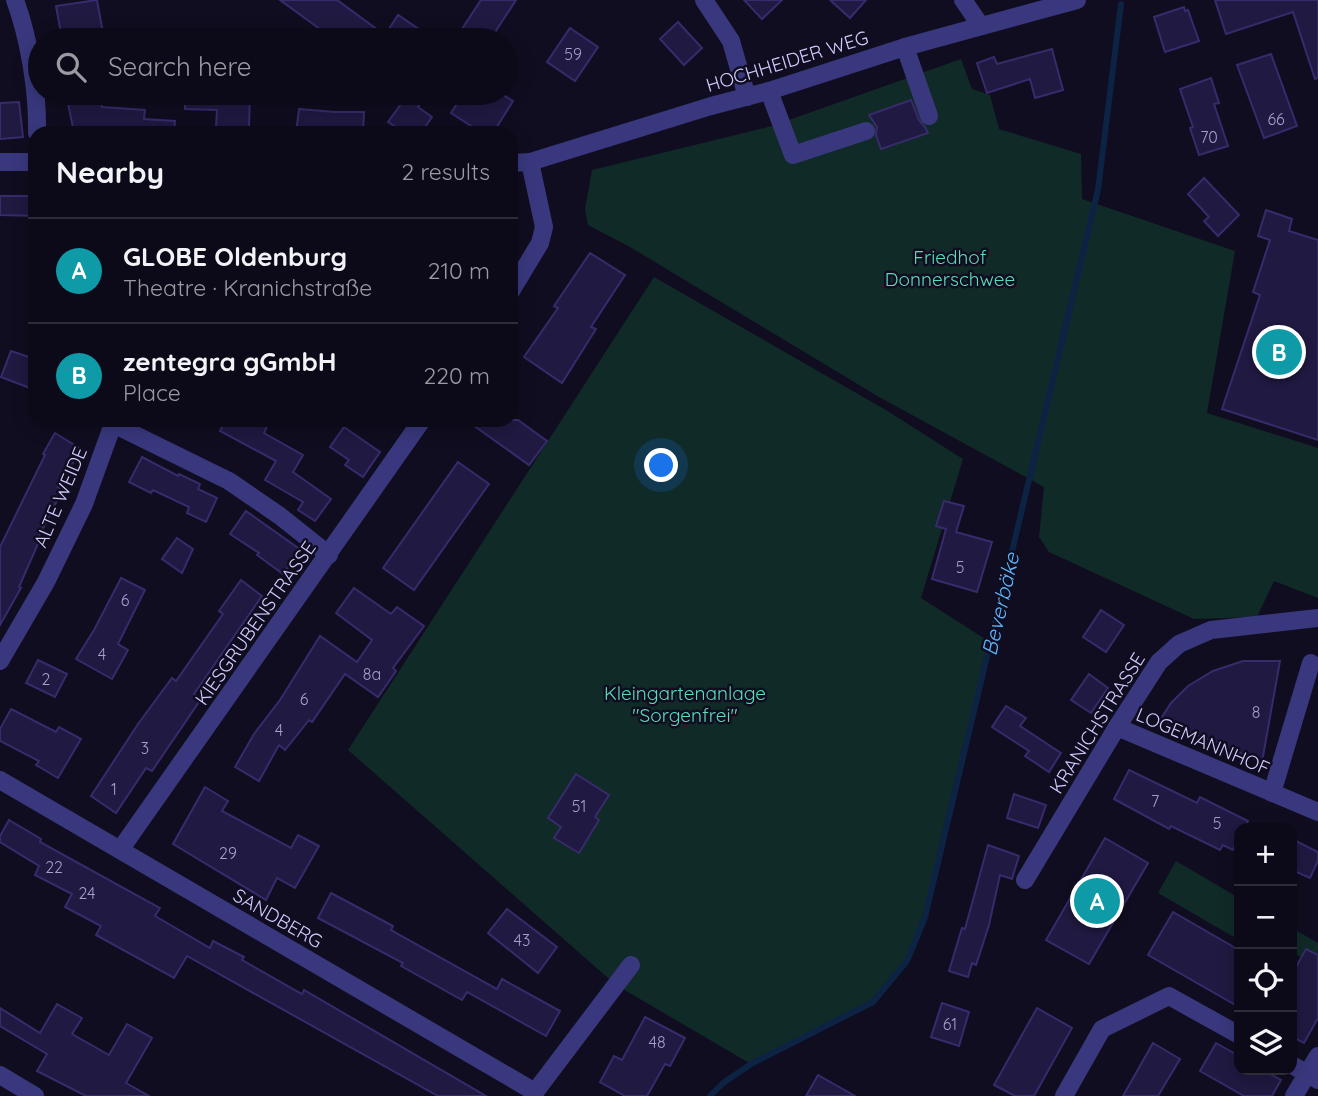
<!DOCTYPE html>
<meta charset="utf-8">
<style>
body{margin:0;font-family:Quicksand,sans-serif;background:#151321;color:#f1f3f6}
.controls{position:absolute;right:21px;bottom:21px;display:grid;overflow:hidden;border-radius:14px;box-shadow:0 4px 18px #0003}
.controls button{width:63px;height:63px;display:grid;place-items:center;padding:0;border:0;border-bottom:2px solid #2c2b37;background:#0c0a18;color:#f1f3f6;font:35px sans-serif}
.you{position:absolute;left:662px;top:466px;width:24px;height:24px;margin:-18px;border:5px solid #fff;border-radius:50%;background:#1a73e8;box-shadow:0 0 0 10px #1a73e833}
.badge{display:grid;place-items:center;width:46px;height:46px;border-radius:50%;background:#03e2f4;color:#fff;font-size:23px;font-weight:700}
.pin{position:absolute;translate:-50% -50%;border:4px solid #fff;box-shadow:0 2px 7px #0006}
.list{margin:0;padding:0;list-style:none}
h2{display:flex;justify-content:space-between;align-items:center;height:91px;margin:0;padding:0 28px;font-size:30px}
h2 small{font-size:23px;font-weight:400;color:#9a9aa2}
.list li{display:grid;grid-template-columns:46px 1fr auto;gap:21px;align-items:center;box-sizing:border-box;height:105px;padding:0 28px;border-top:2px solid #2c2b37}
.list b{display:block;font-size:26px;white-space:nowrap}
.list p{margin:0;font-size:23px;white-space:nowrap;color:#9a9aa2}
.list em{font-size:23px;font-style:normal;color:#9a9aa2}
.icon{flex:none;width:38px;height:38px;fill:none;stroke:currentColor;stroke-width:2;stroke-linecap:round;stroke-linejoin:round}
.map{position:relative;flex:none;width:1318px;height:1096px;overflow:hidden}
.search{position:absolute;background:#0c0a18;box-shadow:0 4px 18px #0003;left:28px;top:28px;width:490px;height:77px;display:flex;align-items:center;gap:18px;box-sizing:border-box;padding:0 24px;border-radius:38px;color:#9a9aa2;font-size:26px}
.panel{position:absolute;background:#0c0a18;box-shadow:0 4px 18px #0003;left:28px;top:126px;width:490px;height:301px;border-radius:21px}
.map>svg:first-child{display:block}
.green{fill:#102a28}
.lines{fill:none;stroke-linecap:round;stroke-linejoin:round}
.stream{stroke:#0d2344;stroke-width:6}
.building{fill:#201941;stroke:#372b6c;stroke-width:2}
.minor{stroke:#39387e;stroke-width:18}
.labels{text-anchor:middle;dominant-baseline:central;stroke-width:5;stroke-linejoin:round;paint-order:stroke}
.number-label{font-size:16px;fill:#a59fcf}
.street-label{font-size:19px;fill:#d1ccfe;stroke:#100d20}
.park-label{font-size:19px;fill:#5addb9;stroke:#100d20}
.water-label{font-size:21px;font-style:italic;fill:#5cb6fd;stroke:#100d20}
</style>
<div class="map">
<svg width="1318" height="1096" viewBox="0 0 1318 1096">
<rect width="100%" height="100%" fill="#100d20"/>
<g class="green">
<polygon points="961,59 972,89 990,95 999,129 1081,154 1082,199 1235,251 1207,413 1318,448 1318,598 1274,581 1257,617 1194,619 1049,552 1039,537 1044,487 879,397 630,247 588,225 585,209 592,170 772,126"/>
<polygon points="654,277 886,410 963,459 921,598 990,642 956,775 925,917 909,957 873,1002 751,1064 616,985 348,750"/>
<polygon points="1176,861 1239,898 1239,940 1158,893"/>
<polygon points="1292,928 1318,943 1318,979 1308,961 1292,952"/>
</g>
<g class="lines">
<polyline class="stream" points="710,1096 723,1083 751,1064 873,1002 907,961 925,917 1098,190 1121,4"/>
</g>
<g class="building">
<polygon points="97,0 103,33 62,39 56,6"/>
<polygon points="280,0 337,0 385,35 398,15 435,40 335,40"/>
<polygon points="481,0 516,0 490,40 466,40 458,35"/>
<polygon points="744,0 782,0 762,19"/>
<polygon points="830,0 866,0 850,18"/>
<polygon points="1215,0 1318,0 1318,78 1315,79 1293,12 1226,34"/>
<polygon points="1184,7 1185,11 1188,10 1199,41 1165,52 1154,17"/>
<polygon points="678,22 702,48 684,65 660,39"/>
<polygon points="570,28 598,47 575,81 547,62"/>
<polygon points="1052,49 1063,90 1035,98 1030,79 987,93 977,63 994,57 997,64"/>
<polygon points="1271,54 1297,126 1264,138 1237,65"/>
<polygon points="1211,78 1219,103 1214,104 1228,146 1199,155 1190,128 1193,127 1180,89"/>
<polygon points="66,93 99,93 102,107 145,110 144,119 175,121 174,133 113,133 114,128 74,133"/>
<polygon points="185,93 250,93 249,128 216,127 217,110 185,109"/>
<polygon points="409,93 428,93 418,107 432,117 421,133 405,133 388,122"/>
<polygon points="464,93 500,93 513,101 493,133 482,133 451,113"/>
<polygon points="911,100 919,120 925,127 928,133 881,149 876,135 877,127 869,115"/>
<polygon points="19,102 23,137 0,139 0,103"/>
<polygon points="299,109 335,112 364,112 363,133 296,133"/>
<polygon points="1204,178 1239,215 1218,236 1204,221 1209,217 1188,194"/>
<polygon points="0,196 35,196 35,216 0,215"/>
<polygon points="1266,210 1292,219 1289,231 1318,240 1318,440 1222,409 1260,295 1253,292 1270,240 1258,236"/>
<polygon points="590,253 625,275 591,327 596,329 562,383 524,357 558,308 554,306"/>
<polygon points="11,351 35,359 35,390 1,377"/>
<polygon points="226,420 270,420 264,433 303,455 293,472 331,499 315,521 298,510 303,502 265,480 276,461 220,431"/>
<polygon points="466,420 518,420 547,441 529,465"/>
<polygon points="344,427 380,452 363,477 345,465 349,460 330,447"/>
<polygon points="55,433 81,449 58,487 63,489 39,536 41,537 19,587 21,588 0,625 0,547 45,455 43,454"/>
<polygon points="142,457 178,476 179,474 200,484 198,489 217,498 206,522 187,513 189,507 153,490 151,493 129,482"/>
<polygon points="458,462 489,484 414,590 383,568"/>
<polygon points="944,501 964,506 956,532 992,542 977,592 932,579 946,529 936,526"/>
<polygon points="246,511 301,550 283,574 257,555 259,553 230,534"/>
<polygon points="177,538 193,549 182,573 162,559"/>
<polygon points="121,578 145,590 118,644 128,650 112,679 76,659 94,630"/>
<polygon points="241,580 262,596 194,694 201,699 152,771 146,768 116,813 91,796 138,724 172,678 176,681 223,614 219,611"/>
<polygon points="354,588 391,614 397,607 424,626 393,668 396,671 378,697 345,674 312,722 309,720 285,750 279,745 259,781 235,767 254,734 280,700 320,636 357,662 372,640 336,613"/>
<polygon points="1101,610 1124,625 1106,652 1083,637"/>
<polygon points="38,660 67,674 55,697 26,683"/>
<polygon points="1243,661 1280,661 1262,762 1160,720 1171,703 1188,686 1213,671"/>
<polygon points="1089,674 1108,688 1091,713 1071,700"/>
<polygon points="1006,706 1026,718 1020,726 1061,753 1049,772 1025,756 1029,751 992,727"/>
<polygon points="11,709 56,732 59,727 81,739 58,778 36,765 39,761 0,741 0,729"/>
<polygon points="1129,770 1197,803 1200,797 1248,821 1244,828 1239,828 1239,838 1233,850 1223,845 1220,850 1171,826 1169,829 1114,799"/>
<polygon points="576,774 609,795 595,817 599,820 579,853 554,838 561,827 548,818"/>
<polygon points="205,787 228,801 222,811 291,848 298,835 319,846 295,888 277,878 266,900 173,844"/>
<polygon points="1014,794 1046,805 1038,828 1007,818"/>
<polygon points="9,820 41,839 40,842 160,908 155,916 210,948 213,941 244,957 242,960 302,994 304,990 486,1096 438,1096 187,956 174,978 96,935 101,926 65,907 72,894 35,875 39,866 0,842 0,836"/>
<polygon points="1105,838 1148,863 1089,964 1046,940"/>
<polygon points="1292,839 1318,852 1318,861 1310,878 1292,870"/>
<polygon points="988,845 1019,856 1012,879 1000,875 989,925 976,965 972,963 968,977 949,971 962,928 965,929"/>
<polygon points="331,893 393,926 391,930 497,989 502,979 560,1011 546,1036 467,992 462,1000 401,966 403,963 318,918"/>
<polygon points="507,909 557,947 538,973 488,933"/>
<polygon points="1173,912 1239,950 1239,1007 1148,955"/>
<polygon points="1306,949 1318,955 1318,1018 1304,1043 1292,1037 1292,974"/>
<polygon points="942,1003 969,1012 959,1046 931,1037"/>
<polygon points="57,1004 82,1018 72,1034 109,1055 127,1024 152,1038 126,1083 149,1096 86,1096 37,1071 47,1054 0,1026 0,1008 40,1033"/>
<polygon points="1037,1008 1072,1028 1034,1096 1015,1096 994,1085"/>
<polygon points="645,1017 685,1038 670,1066 665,1064 647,1096 625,1096 600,1082 614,1056 622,1060"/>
<polygon points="1153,1043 1180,1059 1158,1096 1123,1096"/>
<polygon points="1216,1043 1239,1056 1239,1070 1263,1070 1281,1080 1272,1096 1244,1096 1200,1071"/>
<polygon points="818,1075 855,1096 806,1096"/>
</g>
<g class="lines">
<g class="minor">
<path d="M 15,0 C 29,38 38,92 37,133"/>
<polyline points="704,0 731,41 747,97"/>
<polyline points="963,0 981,26"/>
<polyline points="905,47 929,116"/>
<polyline points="769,91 793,155 866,131"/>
<polyline points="0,162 35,162"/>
<polyline points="511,163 530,162 711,106 769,91 905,47 1077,0"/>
<polyline points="511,291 540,243 544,227 530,162"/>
<polyline points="0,661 46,582 84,504 113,424 229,481 280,516 329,555"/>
<polyline points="1117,727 1318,812"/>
<polyline points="0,780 535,1092"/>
<polyline points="1272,793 1311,663"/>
<polyline points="120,850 422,420"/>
<polyline points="1025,880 1117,727 1159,662 1179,644 1211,630 1318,618"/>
<polyline points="1292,1065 1318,1080"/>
<polyline points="0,1075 35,1096"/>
<polyline points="532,1096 631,965"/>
<polyline points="1064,1096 1102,1029 1169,996 1239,1035"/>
<polyline points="1294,1096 1318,1056"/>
</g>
</g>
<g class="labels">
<g class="number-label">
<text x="573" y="54">59</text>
<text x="1276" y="119">66</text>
<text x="1209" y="137">70</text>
<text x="960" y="567">5</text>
<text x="125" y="600">6</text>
<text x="102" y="654">4</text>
<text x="372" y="674">8a</text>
<text x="46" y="679">2</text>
<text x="304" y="699">6</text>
<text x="1256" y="712">8</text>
<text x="279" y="730">4</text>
<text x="145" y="748">3</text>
<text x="114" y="789">1</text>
<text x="1155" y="801">7</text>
<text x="579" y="806">51</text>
<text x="1217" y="823">5</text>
<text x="228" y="853">29</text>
<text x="54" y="867">22</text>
<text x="87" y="893">24</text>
<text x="522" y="940">43</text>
<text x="950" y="1024">61</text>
<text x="657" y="1042">48</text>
</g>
<g class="street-label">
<text transform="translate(787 61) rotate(-17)">HOCHHEIDER WEG</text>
<text transform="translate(60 497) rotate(-67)">ALTE WEIDE</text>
<text transform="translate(255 623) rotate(-55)">KIESGRUBENSTRASSE</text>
<text transform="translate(1097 723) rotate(-58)">KRANICHSTRASSE</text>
<text transform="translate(1203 741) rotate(23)">LOGEMANNHOF</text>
<text transform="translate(278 918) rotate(30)">SANDBERG</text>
</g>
<g class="park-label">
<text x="950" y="257">Friedhof<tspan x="950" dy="22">Donnerschwee</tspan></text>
<text x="685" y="693">Kleingartenanlage<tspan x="685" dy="22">"Sorgenfrei"</tspan></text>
</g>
<g class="water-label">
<text transform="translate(1000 604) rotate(-77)">Beverbäke</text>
</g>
</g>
</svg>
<div class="controls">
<button>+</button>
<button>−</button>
<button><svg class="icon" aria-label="locate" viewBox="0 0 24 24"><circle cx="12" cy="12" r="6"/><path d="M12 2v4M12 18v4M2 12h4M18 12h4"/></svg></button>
<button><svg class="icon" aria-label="layers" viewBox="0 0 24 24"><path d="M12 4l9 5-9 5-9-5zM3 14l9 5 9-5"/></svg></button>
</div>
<div class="you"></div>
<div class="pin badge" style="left:1097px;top:901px;background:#0f9aa8">A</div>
<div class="pin badge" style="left:1279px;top:352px;background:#0f9aa8">B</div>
<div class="search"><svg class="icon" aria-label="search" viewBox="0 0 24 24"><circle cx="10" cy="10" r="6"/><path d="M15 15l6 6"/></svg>Search here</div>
<section class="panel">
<h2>Nearby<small>2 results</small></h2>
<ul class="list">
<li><span class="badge" style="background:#0f9aa8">A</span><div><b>GLOBE Oldenburg</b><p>Theatre · Kranichstraße</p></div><em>210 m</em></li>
<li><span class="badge" style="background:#0f9aa8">B</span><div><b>zentegra gGmbH</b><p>Place</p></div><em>220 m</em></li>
</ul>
</section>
</div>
